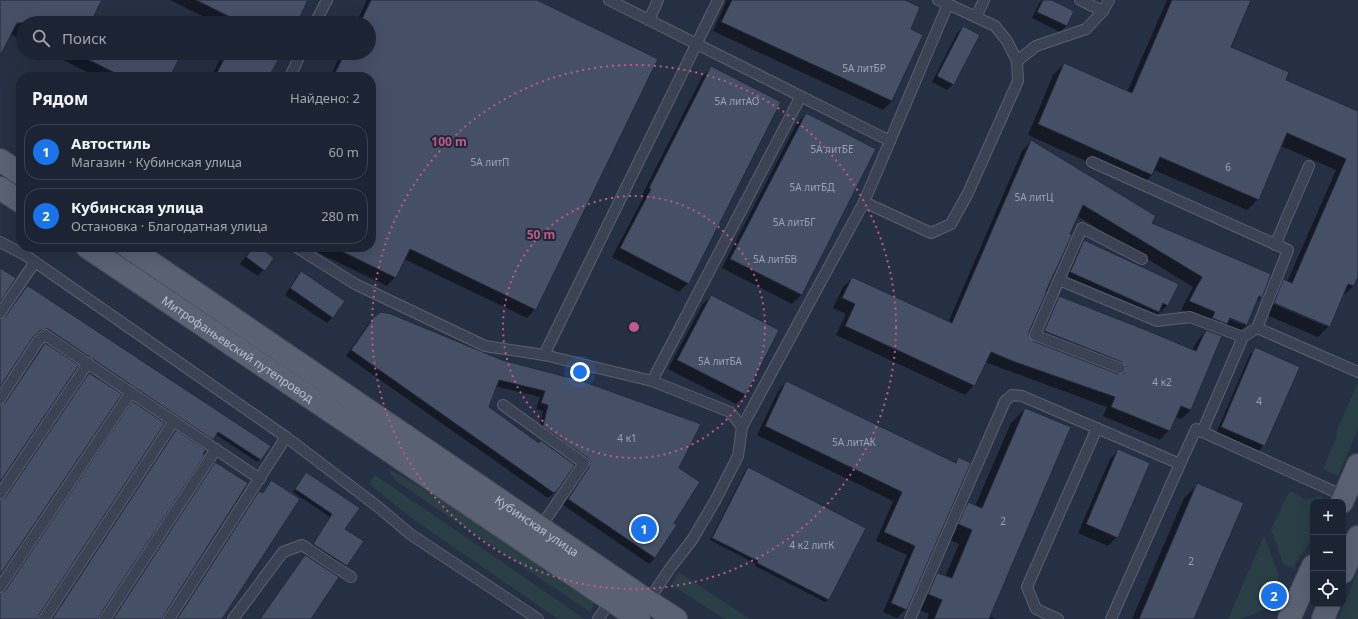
<!DOCTYPE html>
<html lang="ru">
<meta charset="utf-8">
<style>
body{margin:0;font-family:"Noto Sans",sans-serif;background:#252c3b;color:#f1f3f6}
.controls{position:absolute;right:12px;bottom:12px;display:grid;overflow:hidden;border-radius:8px;box-shadow:0 4px 16px #0002}
.controls button{width:36px;height:36px;display:grid;place-items:center;padding:0;border:0;border-bottom:1px solid #3a414e;background:#1c2433;color:#f1f3f6;font:20px sans-serif}
.you{position:absolute;left:580px;top:372px;width:14px;height:14px;margin:-10px;border:3px solid #fff;border-radius:50%;background:#1a73e8;box-shadow:0 0 0 6px #1a73e833}
.badge{display:grid;place-items:center;width:26px;height:26px;border-radius:50%;background:#1a73e8;color:#fff;font-size:13px;font-weight:700}
.pin{position:absolute;translate:-50% -50%;border:2px solid #fff;box-shadow:0 1px 4px #0006}
.list{margin:0;padding:0;list-style:none}
h2{display:flex;justify-content:space-between;align-items:center;height:52px;margin:0;padding:0 16px;font-size:17px}
h2 small{font-size:13px;font-weight:400;color:#a0a4ac}
.list li{display:grid;grid-template-columns:26px 1fr auto;gap:12px;align-items:center;box-sizing:border-box;height:56px;margin:0 8px 8px;padding:0 8px;border:1px solid #3a414e;border-radius:16px}
.list b{display:block;font-size:15px;white-space:nowrap}
.list p{margin:0;font-size:13px;white-space:nowrap;color:#a0a4ac}
.list em{font-size:13px;font-style:normal;color:#a0a4ac}
.icon{flex:none;width:22px;height:22px;fill:none;stroke:currentColor;stroke-width:2;stroke-linecap:round;stroke-linejoin:round}
.map{position:relative;flex:none;width:1358px;height:619px;overflow:hidden}
.search{position:absolute;background:#1c2433;box-shadow:0 4px 16px #0002;left:16px;top:16px;width:360px;height:44px;display:flex;align-items:center;gap:10px;box-sizing:border-box;padding:0 14px;border-radius:22px;color:#a0a4ac;font-size:15px}
.panel{position:absolute;background:#1c2433;box-shadow:0 4px 16px #0002;left:16px;top:72px;width:360px;height:180px;border-radius:16px}
.map>svg:first-child{display:block}
.green{fill:#293e45}
.shadow{fill:#0007;fill-rule:evenodd}
.building{fill:#454f66;stroke:#22293b}
.lines{fill:none;stroke-linecap:round;stroke-linejoin:round}
.service-casing{stroke:#596071;stroke-width:12}
.primary-casing{stroke:#454b5d;stroke-width:24}
.service{stroke:#3b4253;stroke-width:10}
.primary{stroke:#596173;stroke-width:22}
.ring{fill:none;stroke:#be5a89;stroke-width:2;stroke-dasharray:2 4}
.labels{text-anchor:middle;dominant-baseline:central;stroke-width:4;stroke-linejoin:round;paint-order:stroke}
.number-label{font-size:10px;fill:#9ba2b3}
.street-label{font-size:12px;fill:#b8becd;stroke:#202739}
.centre{fill:#be5a89;stroke:#202739;stroke-width:2}
.ring-label{font-size:12px;text-anchor:middle;font-weight:bold;fill:#be5a89;stroke:#202739;stroke-width:4;stroke-linejoin:round;paint-order:stroke}
</style>
<div class="map">
<svg width="1358" height="619" viewBox="0 0 1358 619">
<rect width="100%" height="100%" fill="#263044"/>
<g class="green">
<polygon points="1358,382 1358,429 1338,476 1323,469 1336,438 1337,430"/>
<polygon points="389,469 456,508 593,602 593,607 590,612 396,481 388,470"/>
<polygon points="375,475 585,619 558,619 430,531 409,516 369,484"/>
<polygon points="1289,492 1294,493 1306,500 1319,496 1327,500 1327,502 1313,502 1313,534 1309,543 1293,568 1283,563 1271,529"/>
<polygon points="1264,536 1279,576 1265,609 1241,619 1228,619"/>
<polygon points="1358,571 1358,619 1338,619"/>
<polygon points="679,572 750,619 725,619 671,585"/>
</g>
<g class="shadow">
<polygon points="0,0 101,0 92,17 104,23 23,23 23,40 10,34 0,54"/>
<polygon points="170,0 304,0 296,23 216,23"/>
<polygon points="367,0 534,0 535,309 527,318 404,259 395,277 387,286 306,247 371,247 371,77 330,77 341,53 369,53 369,23 356,23"/>
<polygon points="727,0 903,0 909,29 892,101 883,110 713,31"/>
<polygon points="1042,0 1050,0 1073,11 1066,26 1060,32 1032,18 1039,3"/>
<path d="M 1167,0 L 1250,0 L 1230,47 L 1284,81 L 1358,112 L 1358,275 L 1353,286 L 1342,297 L 1329,326 L 1318,337 L 1264,314 L 1273,292 L 1284,281 L 1287,282 L 1336,170 L 1281,146 L 1258,199 L 1247,210 L 1154,170 L 1152,175 L 1141,186 L 1028,135 L 1053,75 L 1064,64 L 1127,92 ZM 1270,300 L 1325,324 L 1325,326 L 1269,302 Z"/>
<polygon points="963,27 953,84 947,90 932,82 957,33"/>
<polygon points="49,53 164,53 169,77 97,77"/>
<polygon points="223,53 281,53 269,77 211,77"/>
<polygon points="711,68 688,283 679,292 612,257 643,198 641,197 702,77"/>
<polygon points="806,114 875,150 801,295 792,304 722,268 797,123"/>
<path d="M 1031,141 L 1150,224 L 1261,297 L 1256,302 L 1246,325 L 1237,334 L 1222,328 L 1217,333 L 1203,328 L 1206,321 L 1181,310 L 1193,287 L 1077,216 L 1028,332 L 1029,339 L 1032,342 L 1116,374 L 1113,371 L 1035,341 L 1050,306 L 1059,297 L 1192,351 L 1197,341 L 1206,331 L 1191,410 L 1181,419 L 1175,417 L 1169,430 L 1160,440 L 1103,416 L 1107,407 L 985,362 L 974,385 L 965,395 L 836,335 L 846,314 L 833,308 L 843,287 L 852,278 L 948,323 L 1022,151 ZM 1226,315 L 1243,323 L 1243,325 L 1225,317 Z"/>
<polygon points="1084,241 1168,305 1148,323 1060,283 1073,252"/>
<polygon points="253,247 258,247 273,258 258,276 240,264"/>
<polygon points="301,273 333,317 327,323 285,295 295,279"/>
<polygon points="27,287 269,446 260,459 257,462 215,434 209,442 46,332 42,331 37,332 31,338 0,385 0,320 4,319"/>
<polygon points="711,296 778,330 745,395 736,404 668,369 702,305"/>
<polygon points="374,317 501,360 677,468 673,523 676,525 655,558 649,564 563,505 584,474 585,467 538,432 543,411 536,409 540,397 495,386 488,408 538,443 540,441 556,491 548,498 346,356 368,324"/>
<polygon points="1256,348 1264,445 1259,451 1216,433 1250,354"/>
<polygon points="786,382 954,463 958,458 906,609 897,618 883,612 907,555 876,541 893,501 757,435 778,391"/>
<polygon points="1025,409 989,616 996,619 927,619 929,614 915,608 923,588 938,574 945,577 959,544 945,538 954,517 968,503 975,506 1011,423"/>
<polygon points="176,432 99,615 98,619 52,619"/>
<polygon points="1119,450 1117,537 1108,546 1078,533 1110,459"/>
<polygon points="748,468 865,528 828,600 825,602 755,566 756,564 710,540 745,471"/>
<polygon points="304,476 344,529 362,541 343,568 311,547 330,517 293,492"/>
<polygon points="269,484 221,619 177,619 257,495 259,492 262,494"/>
<polygon points="1198,484 1193,619 1132,619 1184,498"/>
</g>
<g class="building">
<polygon points="0,0 102,0 90,23 17,23 0,56"/>
<polygon points="196,0 308,0 297,23 242,23"/>
<polygon points="371,0 537,0 658,59 536,310 410,249 396,278 333,247 371,247 371,77 333,77 345,53 369,53 369,23 360,23"/>
<polygon points="732,0 905,0 920,7 911,29 923,35 892,101 721,22"/>
<polygon points="1043,0 1052,0 1074,11 1067,26 1037,12"/>
<polygon points="1172,0 1251,0 1231,47 1289,72 1286,80 1358,111 1358,277 1354,286 1348,284 1330,327 1274,303 1283,279 1292,283 1346,159 1287,133 1259,200 1160,157 1152,175 1038,124 1064,63 1132,93"/>
<polygon points="963,26 980,35 954,85 937,76"/>
<polygon points="75,53 166,53 179,59 170,77 123,77"/>
<polygon points="227,53 282,53 269,77 215,77"/>
<polygon points="711,66 781,102 689,284 620,248 651,189 649,188"/>
<polygon points="806,113 876,149 802,295 730,259"/>
<polygon points="1031,140 1156,216 1152,223 1271,274 1262,298 1259,296 1247,325 1230,318 1227,324 1212,318 1215,312 1189,301 1202,277 1083,205 1070,234 1072,235 1046,291 1047,291 1029,332 1029,336 1033,341 1118,374 1124,373 1126,367 1122,362 1044,331 1059,296 1151,332 1196,351 1206,330 1222,336 1191,410 1181,406 1170,431 1111,407 1115,397 1015,362 991,352 975,386 845,326 855,304 842,298 852,277 952,323"/>
<polygon points="1084,240 1179,284 1168,306 1163,303 1159,312 1070,272"/>
<polygon points="253,247 260,247 274,258 265,271 246,257"/>
<polygon points="0,268 16,278 0,302"/>
<polygon points="301,271 345,301 333,318 290,288"/>
<polygon points="27,286 29,287 30,287 271,446 261,460 218,432 213,440 48,329 45,329 41,330 33,337 0,387 0,319 5,317"/>
<polygon points="711,295 779,330 746,395 677,360"/>
<polygon points="381,312 391,314 502,360 582,381 701,424 679,468 700,482 674,523 677,525 655,558 568,499 589,467 590,461 588,458 543,426 548,405 541,403 545,391 499,380 489,407 539,443 540,440 575,465 557,491 556,491 554,493 351,350 374,317"/>
<polygon points="45,343 79,365 0,482 0,405 5,403"/>
<polygon points="1255,347 1300,367 1265,446 1221,427"/>
<polygon points="89,373 122,394 0,575 0,500 5,498"/>
<polygon points="786,381 956,463 958,457 971,463 907,610 891,603 915,546 884,532 902,492 765,426"/>
<polygon points="132,401 165,423 39,615 38,619 0,619 0,593 5,591"/>
<polygon points="1025,408 1071,427 989,619 934,619 942,600 928,594 937,573 952,578 972,530 958,524 968,502 982,508"/>
<polygon points="176,430 206,450 203,454 205,455 100,615 99,619 52,619"/>
<polygon points="1118,449 1150,463 1118,538 1086,524"/>
<polygon points="215,462 248,483 164,615 163,619 113,619"/>
<polygon points="748,467 866,528 829,600 757,563 758,561 712,538"/>
<polygon points="306,472 360,508 345,529 364,541 347,566 313,544 332,514 295,489"/>
<polygon points="271,480 300,499 222,619 177,619 259,491 263,493"/>
<polygon points="1197,483 1244,503 1194,619 1139,619"/>
<polygon points="305,555 339,577 311,619 260,619"/>
</g>
<g class="lines">
<defs>
<g id="service">
<polyline points="609,0 890,141 948,4 938,0"/>
<polyline points="1080,0 1103,11"/>
<polyline points="976,17 984,0"/>
<polyline points="649,20 658,0"/>
<polyline points="315,23 327,0"/>
<polyline points="1017,61 1036,46 1086,29 1103,11 1109,0"/>
<polyline points="290,77 301,53"/>
<polyline points="890,141 864,202 931,233 951,224 968,193 1018,81 1017,61 1007,41 995,26 948,4"/>
<polyline points="1092,162 1288,250 1257,328 1243,337 1202,432"/>
<polyline points="0,242 25,255 286,437"/>
<polyline points="1275,245 1309,166"/>
<polyline points="296,247 355,284 485,346 544,355 652,381 730,412 742,427 738,456 715,501 692,540 671,567 648,601"/>
<polyline points="1059,280 1082,228 1142,259"/>
<polyline points="0,313 35,262"/>
<polyline points="1257,328 1358,372"/>
<polyline points="544,355 718,0"/>
<polyline points="1120,368 1035,335 1059,280 1157,321 1190,317 1243,337"/>
<polyline points="652,381 801,96"/>
<polyline points="0,399 38,341 45,335 260,479"/>
<polyline points="503,405 584,463 540,528"/>
<polyline points="742,427 864,202"/>
<polyline points="0,494 88,363"/>
<polyline points="0,587 131,392"/>
<polyline points="44,619 174,421"/>
<polyline points="105,619 216,449"/>
<polyline points="169,619 286,437 377,506 410,534 538,619"/>
<polyline points="233,619 283,552 302,545 351,577"/>
<polyline points="598,619 611,601"/>
<polyline points="910,619 1005,401 1012,395 1022,396 1180,464 1196,429 1344,496"/>
<polyline points="1058,619 1036,609 1027,587 1097,428"/>
<polyline points="1111,619 1180,464"/>
</g>
<g id="primary">
<polyline points="0,160 21,174"/>
<polyline points="0,188 21,202"/>
<path id="s1" d="M 87,247 L 639,619"/>
<path id="s2" d="M 128,247 L 648,601 L 676,619"/>
<polyline points="1342,502 1358,465"/>
<polyline points="1343,572 1358,537"/>
<polyline points="1289,619 1313,566"/>
<polyline points="1323,619 1329,604"/>
</g>
</defs>
<use href="#service" class="service-casing"/>
<use href="#primary" class="primary-casing"/>
<use href="#service" class="service"/>
<use href="#primary" class="primary"/>
</g>
<g class="ring">
<circle cx="634" cy="327" r="131"/>
<circle cx="634" cy="327" r="262"/>
</g>
<g class="labels">
<g class="number-label">
<text x="864" y="68">5А литБР</text>
<text x="737" y="101">5А литАО</text>
<text x="832" y="149">5А литБЕ</text>
<text x="490" y="162">5А литП</text>
<text x="1228" y="167">6</text>
<text x="812" y="187">5А литБД</text>
<text x="1034" y="197">5А литЦ</text>
<text x="794" y="222">5А литБГ</text>
<text x="775" y="259">5А литБВ</text>
<text x="720" y="361">5А литБА</text>
<text x="1162" y="382">4 к2</text>
<text x="1259" y="401">4</text>
<text x="627" y="438">4 к1</text>
<text x="854" y="442">5А литАК</text>
<text x="1003" y="521">2</text>
<text x="812" y="545">4 к2 литК</text>
<text x="1191" y="561">2</text>
</g>
<g class="street-label">
<text stroke="none"><textPath href="#s1" startOffset="182">Митрофаньевский путепровод</textPath></text>
<text stroke="none"><textPath href="#s2" startOffset="495">Кубинская улица</textPath></text>
</g>
</g>
<circle cx="634" cy="327" r="6" class="centre"/>
<g class="ring-label">
<text x="449" y="146">100 m</text>
<text x="541" y="239">50 m</text>
</g>
</svg>
<div class="controls">
<button>+</button>
<button>−</button>
<button><svg class="icon" aria-label="locate" viewBox="0 0 24 24"><circle cx="12" cy="12" r="6"/><path d="M12 2v4M12 18v4M2 12h4M18 12h4"/></svg></button>
</div>
<div class="you"></div>
<div class="pin badge" style="left:644px;top:529px">1</div>
<div class="pin badge" style="left:1274px;top:596px">2</div>
<div class="search"><svg class="icon" aria-label="search" viewBox="0 0 24 24"><circle cx="10" cy="10" r="6"/><path d="M15 15l6 6"/></svg>Поиск</div>
<section class="panel">
<h2>Рядом<small>Найдено: 2</small></h2>
<ul class="list">
<li><span class="badge">1</span><div><b>Автостиль</b><p>Магазин · Кубинская улица</p></div><em>60 m</em></li>
<li><span class="badge">2</span><div><b>Кубинская улица</b><p>Остановка · Благодатная улица</p></div><em>280 m</em></li>
</ul>
</section>
</div>
